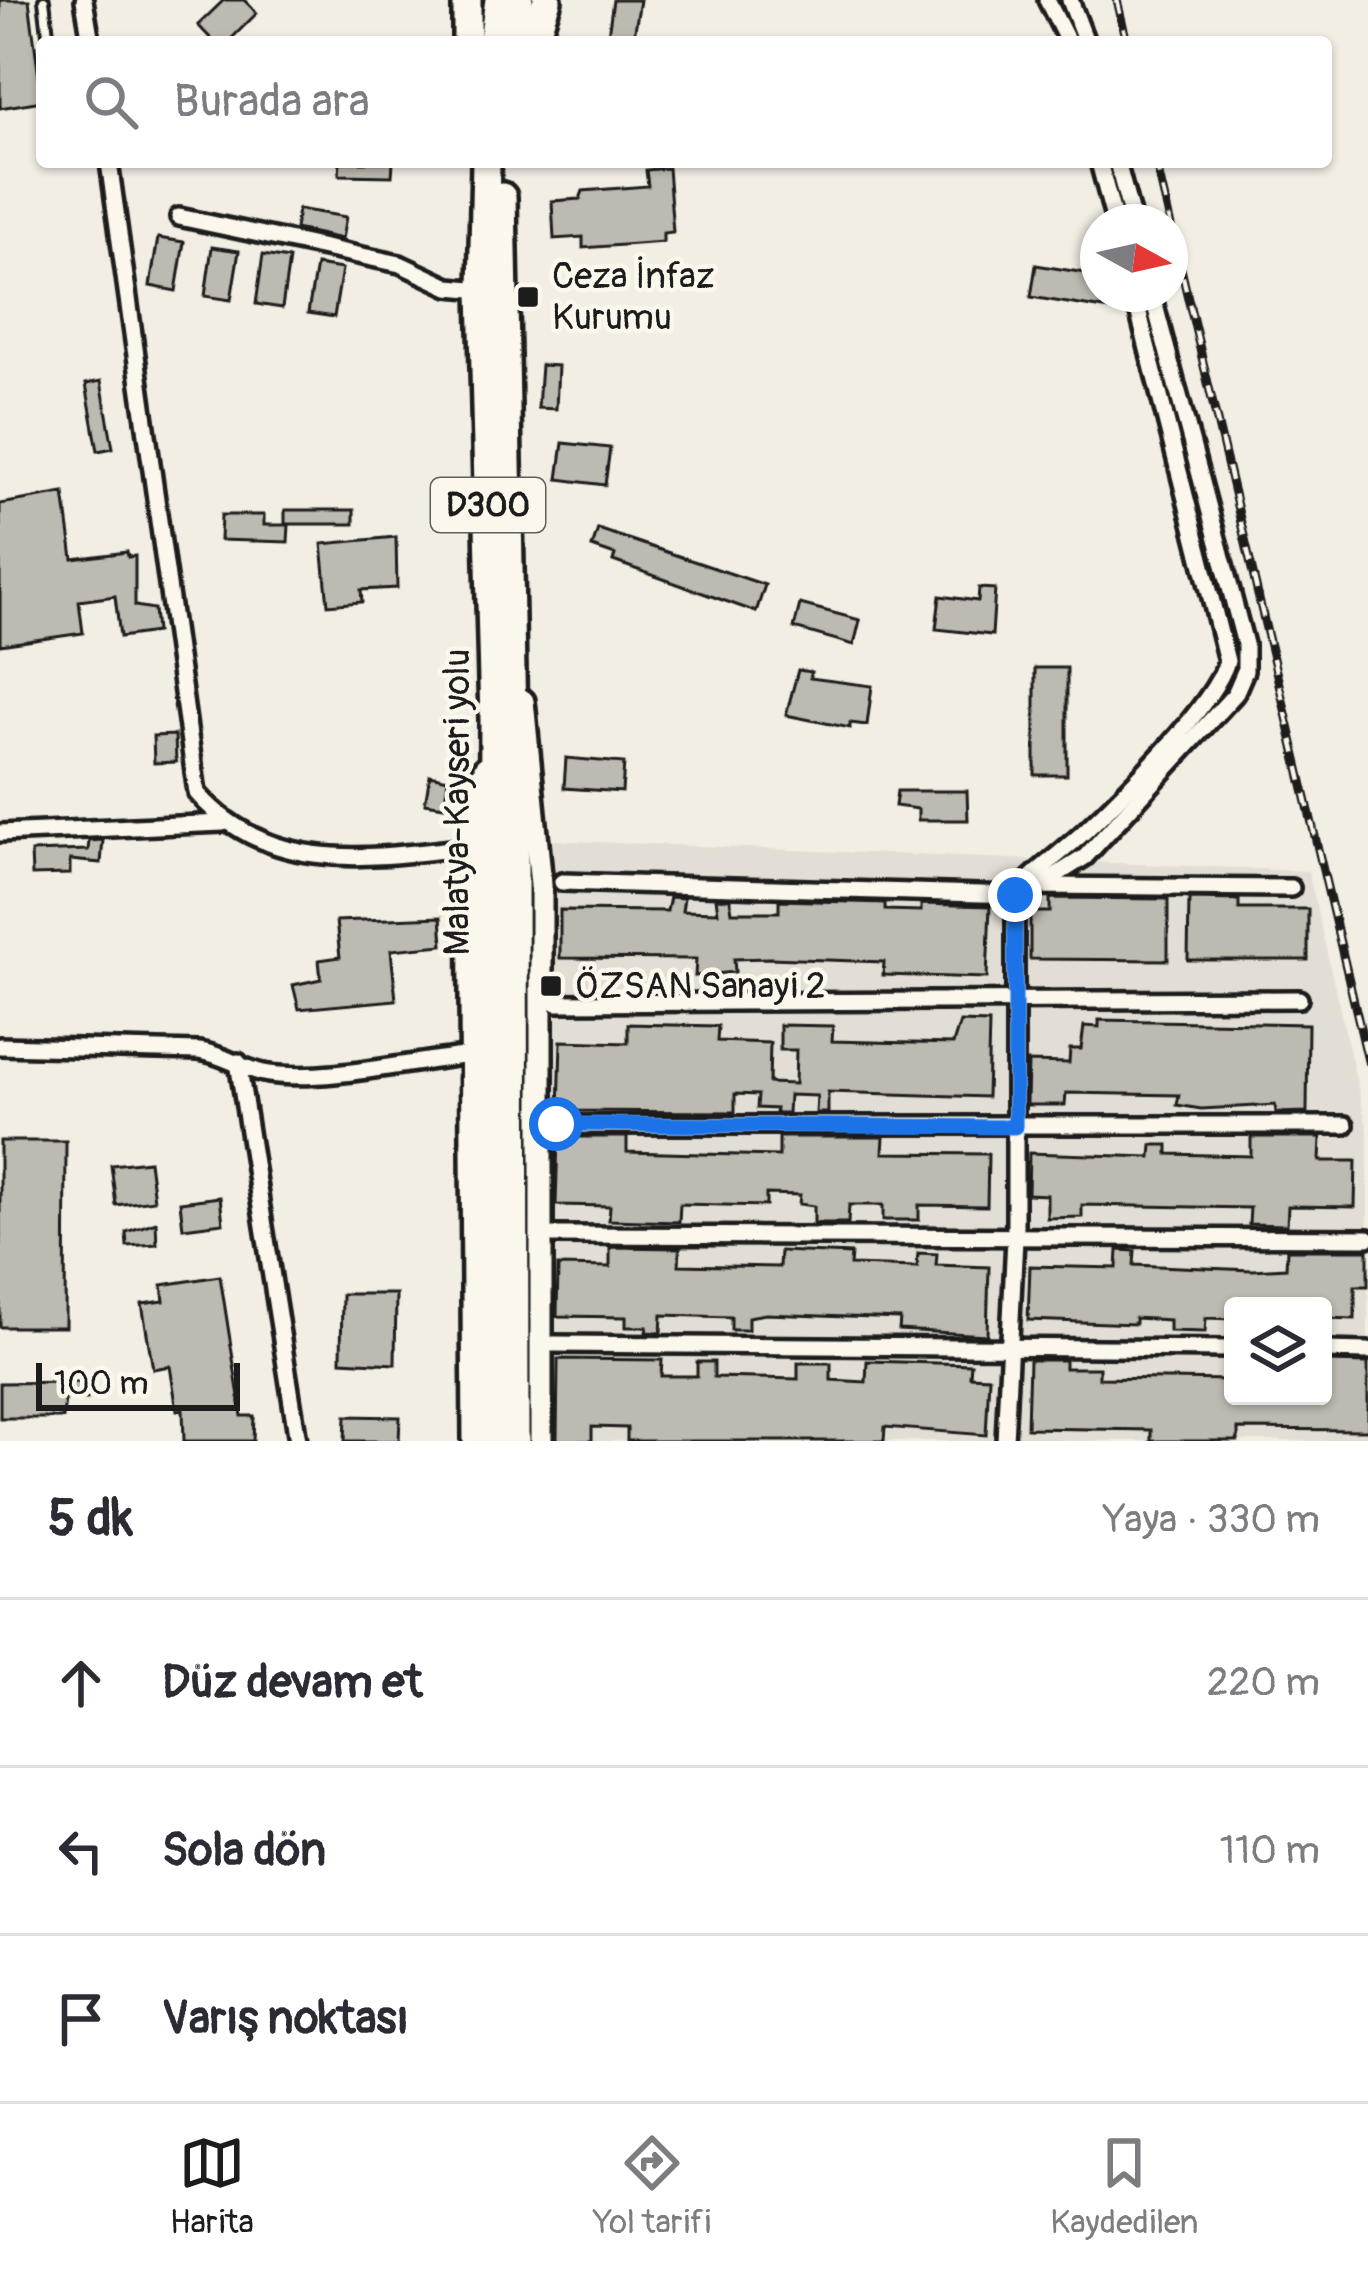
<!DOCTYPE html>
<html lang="tr">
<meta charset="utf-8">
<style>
body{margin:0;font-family:Pangolin,sans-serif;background:#f7f7f7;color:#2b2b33}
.controls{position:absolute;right:36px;bottom:36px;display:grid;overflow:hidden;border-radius:12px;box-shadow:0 3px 9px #0004}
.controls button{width:108px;height:108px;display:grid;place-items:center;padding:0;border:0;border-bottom:3px solid #e1e1e2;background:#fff;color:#2b2b33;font:60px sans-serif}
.compass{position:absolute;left:1080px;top:204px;width:108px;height:108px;border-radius:50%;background:#fff;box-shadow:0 3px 9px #0004;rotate:98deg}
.scale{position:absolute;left:36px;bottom:30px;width:204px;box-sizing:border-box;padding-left:12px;border:6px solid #1c1c1c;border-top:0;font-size:33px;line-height:42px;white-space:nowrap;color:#1c1c1c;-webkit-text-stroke:9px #fbf7ec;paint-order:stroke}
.stop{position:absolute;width:36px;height:36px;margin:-27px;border:9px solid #1a73e8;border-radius:50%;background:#fff}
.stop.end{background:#1a73e8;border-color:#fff;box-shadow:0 3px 12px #0008}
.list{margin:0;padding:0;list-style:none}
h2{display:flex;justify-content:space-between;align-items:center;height:156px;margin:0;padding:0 48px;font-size:51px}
h2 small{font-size:39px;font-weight:400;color:#7c7c81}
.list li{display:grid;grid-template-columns:78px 1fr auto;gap:36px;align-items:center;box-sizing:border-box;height:168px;padding:0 48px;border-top:3px solid #e1e1e2}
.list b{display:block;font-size:45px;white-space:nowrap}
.list em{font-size:39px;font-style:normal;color:#7c7c81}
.icon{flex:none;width:66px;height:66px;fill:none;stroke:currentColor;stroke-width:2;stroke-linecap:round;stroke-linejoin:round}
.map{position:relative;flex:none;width:1368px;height:1441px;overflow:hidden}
.search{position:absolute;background:#fff;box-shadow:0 3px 9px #0004;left:36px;right:36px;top:36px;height:132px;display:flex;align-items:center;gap:30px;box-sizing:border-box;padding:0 42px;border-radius:12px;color:#7c7c81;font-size:45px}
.sheet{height:660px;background:#fff}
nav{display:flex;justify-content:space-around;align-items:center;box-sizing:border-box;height:168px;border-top:3px solid #e1e1e2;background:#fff;font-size:33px;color:#7c7c81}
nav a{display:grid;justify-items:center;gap:6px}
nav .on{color:#1c1c1c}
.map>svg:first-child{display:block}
.built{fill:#e2ded5;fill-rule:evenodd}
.building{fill:#bdbab1;stroke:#1c1c1c;stroke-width:3}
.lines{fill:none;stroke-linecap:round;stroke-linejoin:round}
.lane-casing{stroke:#1c1c1c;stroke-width:16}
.street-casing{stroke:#1c1c1c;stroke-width:24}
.secondary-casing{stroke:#1c1c1c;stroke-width:30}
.highway-casing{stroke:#1c1c1c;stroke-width:36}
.lane{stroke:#fbf7ec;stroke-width:8}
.street{stroke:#fbf7ec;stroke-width:15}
.secondary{stroke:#fbf7ec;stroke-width:21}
.highway{stroke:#fbf7ec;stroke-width:27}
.rail-casing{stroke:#1c1c1c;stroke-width:9}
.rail{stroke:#fbf7ec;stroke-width:4.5;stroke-dasharray:14;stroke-linecap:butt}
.route{stroke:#1a73e8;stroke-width:15}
.poi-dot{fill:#1c1c1c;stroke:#fbf7ec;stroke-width:4.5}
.labels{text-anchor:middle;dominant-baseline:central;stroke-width:9;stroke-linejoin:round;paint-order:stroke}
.shield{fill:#fbf7ec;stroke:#5f5e5a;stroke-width:3}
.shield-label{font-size:33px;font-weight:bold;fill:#1c1c1c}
.poi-label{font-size:36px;fill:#1c1c1c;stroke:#fbf7ec;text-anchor:start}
.street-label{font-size:36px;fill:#1c1c1c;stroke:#fbf7ec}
</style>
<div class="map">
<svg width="1368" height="1441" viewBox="0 0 1368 1441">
<rect width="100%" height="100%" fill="#f2eee4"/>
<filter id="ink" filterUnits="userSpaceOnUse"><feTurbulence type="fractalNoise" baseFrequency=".00833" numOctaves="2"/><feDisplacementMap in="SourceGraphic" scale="24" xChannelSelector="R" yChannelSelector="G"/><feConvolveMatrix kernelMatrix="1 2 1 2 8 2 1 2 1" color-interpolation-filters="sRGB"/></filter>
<g filter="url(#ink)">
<path class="built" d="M 549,840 L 1308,871 L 1368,1131 L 1368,1441 L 546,1441 ZM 1233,1306 L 1323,1306 L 1323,1396 L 1233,1396 Z"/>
<g class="building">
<polygon points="0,0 29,0 42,101 0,108"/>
<polygon points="224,0 244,0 257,13 228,42 214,42 198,25"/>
<polygon points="613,0 640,0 633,42 607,42"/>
<polygon points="340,162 393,162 392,176 339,175"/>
<polygon points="668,168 673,232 663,233 663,242 583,248 583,237 554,239 552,201 580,199 583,191 648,186 646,170"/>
<polygon points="298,209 346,217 342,239 295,229"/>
<polygon points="158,238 184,242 176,291 150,286"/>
<polygon points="212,247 239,251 231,300 205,296"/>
<polygon points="263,255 289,259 282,308 256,304"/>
<polygon points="316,265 342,269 334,317 308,313"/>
<polygon points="1036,265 1098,275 1098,294 1112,294 1110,310 1031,297"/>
<polygon points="541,365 558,366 556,409 538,408"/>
<polygon points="101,381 113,448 98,451 86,384"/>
<polygon points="563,443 610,448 605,485 558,479"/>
<polygon points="64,493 73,559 127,552 128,557 135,556 135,606 154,609 156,632 120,637 115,596 79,601 83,633 0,645 0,504"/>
<rect x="285" y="510" width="69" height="14"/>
<polygon points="221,515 264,515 264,525 289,525 288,542 220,540"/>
<polygon points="598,529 765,585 756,612 613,561 615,555 592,547"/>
<polygon points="396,537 397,588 361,590 362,602 328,605 322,544"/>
<polygon points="979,588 995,589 992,635 936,629 940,596 978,601"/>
<polygon points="800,604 860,620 854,645 794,628"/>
<rect x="1035" y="668" width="32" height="107"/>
<polygon points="798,670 811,672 810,678 872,686 867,725 850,723 850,728 786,715"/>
<polygon points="175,735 176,762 154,763 153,736"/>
<polygon points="566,758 624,763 622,792 564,788"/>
<polygon points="430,775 448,779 444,806 425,803"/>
<polygon points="897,791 967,791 968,820 918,820 918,809 895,806"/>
<polygon points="103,840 101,863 70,860 70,874 32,875 31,852 88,850 89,841"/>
<polygon points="670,897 684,898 682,911 718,912 716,898 730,899 732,912 779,912 779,900 885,903 885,910 921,911 921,904 990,906 987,978 883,975 884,962 769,958 734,959 735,972 695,976 696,959 560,958 560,910 667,911"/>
<polygon points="1050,898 1168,899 1168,960 1030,959 1030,912 1050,912"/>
<polygon points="1189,899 1239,900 1239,909 1308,909 1308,960 1188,960"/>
<polygon points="441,917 443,945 391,950 396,1000 299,1009 293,985 321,979 319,960 340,957 336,921"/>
<polygon points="1099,1020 1308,1024 1307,1112 1276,1113 1275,1105 1201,1109 1177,1105 1179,1095 1066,1093 1065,1105 1027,1105 1028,1062 1069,1063 1070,1049 1081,1049 1084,1026 1099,1027"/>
<polygon points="960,1022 989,1023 987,1097 828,1092 828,1113 816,1113 817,1096 789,1095 788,1113 775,1113 776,1109 757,1108 758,1095 735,1094 735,1112 559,1111 561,1041 628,1043 628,1024 718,1026 717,1041 770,1043 769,1083 795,1084 796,1050 780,1050 780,1025 833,1026 832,1041 953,1044"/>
<polygon points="558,1137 627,1137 627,1152 779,1156 779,1137 884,1137 883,1153 988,1154 987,1206 919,1205 919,1220 883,1220 883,1205 849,1205 848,1223 814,1223 814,1206 799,1204 800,1195 766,1194 766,1206 680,1204 679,1222 609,1220 610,1206 556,1205"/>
<polygon points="1251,1137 1321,1137 1320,1161 1356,1161 1355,1207 1288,1206 1287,1225 1249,1224 1250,1208 1082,1205 1082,1217 1047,1218 1047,1195 1028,1194 1029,1153 1151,1157 1152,1145 1168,1145 1168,1154 1251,1156"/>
<polygon points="0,1141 66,1141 65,1327 0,1327"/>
<polygon points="149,1161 154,1200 116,1205 111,1165"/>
<polygon points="220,1197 223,1223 183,1228 180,1202"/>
<polygon points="156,1222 157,1244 127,1246 126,1232"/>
<polygon points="610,1247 680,1248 679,1265 779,1267 780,1251 851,1254 850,1265 917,1267 918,1253 937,1254 936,1265 989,1267 987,1335 899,1330 900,1319 766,1314 748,1317 748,1330 731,1330 731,1317 662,1315 661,1333 646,1332 647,1327 626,1327 626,1317 557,1316 558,1266 610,1267"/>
<polygon points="1118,1250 1135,1251 1134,1265 1252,1270 1286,1268 1287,1250 1368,1250 1368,1286 1355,1286 1355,1319 1323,1318 1323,1306 1233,1306 1233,1319 1206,1318 1205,1332 1169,1331 1169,1320 1135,1318 1135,1324 1028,1320 1030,1266 1117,1268"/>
<polygon points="220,1276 242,1416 254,1416 253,1441 184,1441 183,1409 177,1410 170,1366 153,1369 142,1304 164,1301 162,1285"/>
<polygon points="342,1294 396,1294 395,1364 341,1361"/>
<polygon points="558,1359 662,1360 661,1376 697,1376 697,1362 714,1362 714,1377 798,1379 798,1363 831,1363 831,1380 866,1382 867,1361 971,1364 970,1376 989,1377 986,1435 885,1427 884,1441 627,1441 627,1428 592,1427 592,1441 557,1441"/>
<polygon points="1029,1360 1065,1360 1065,1368 1099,1368 1099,1378 1233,1380 1233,1396 1323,1396 1323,1362 1368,1363 1368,1430 1238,1429 1238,1441 1151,1441 1151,1430 1027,1428"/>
<polygon points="75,1382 88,1383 87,1399 65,1398 63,1418 0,1418 0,1383"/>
<polygon points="346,1416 400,1417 399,1441 345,1441"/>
</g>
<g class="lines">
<defs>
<polyline id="lane" points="44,0 49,42"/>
<g id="street">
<polyline points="84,0 91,42"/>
<polyline points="1047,0 1068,42"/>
<polyline points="1070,0 1086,42"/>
<path d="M 109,162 L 197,793 C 270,876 370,858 470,847"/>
<polyline points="1099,162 1115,222"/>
<polyline points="1117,162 1133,222"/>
<polyline points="179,217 400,264 449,287 483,290"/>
<polyline points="0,833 223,823"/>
<polyline points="562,882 1015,895 1039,886 1291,888"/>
<polyline points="1042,884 1085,857 1235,694 1245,671 1245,644 1152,294"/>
<polyline points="557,1003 1299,999"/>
<path d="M 0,1046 L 199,1051 C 224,1054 244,1071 269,1074 C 328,1082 412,1061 473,1055"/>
<polyline points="238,1062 298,1441"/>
<polyline points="556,1125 1345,1125"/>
<polyline points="553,1235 1368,1238"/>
<polyline points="553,1344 1233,1349"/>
<polyline points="1323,1350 1368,1351"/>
<path d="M 1005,1441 L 1015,1238 L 1015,895 C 1035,870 1061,854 1084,832 C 1121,797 1214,706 1227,661 L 1134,294"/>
</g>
<g id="secondary">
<polyline points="523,701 541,885 541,1441"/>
<polyline points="474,1441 470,847 485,768"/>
</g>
<g id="highway">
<polyline points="467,0 467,42"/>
<polyline points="493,42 499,0"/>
<polyline points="511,42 519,0"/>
<polyline points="533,42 547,0"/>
<polyline points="486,162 483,290 494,720 491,1441"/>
<polyline points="502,197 514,832 515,1441"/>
</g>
</defs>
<use href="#lane" class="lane-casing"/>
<use href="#street" class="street-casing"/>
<use href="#secondary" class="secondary-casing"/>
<use href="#highway" class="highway-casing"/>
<use href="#lane" class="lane"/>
<use href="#street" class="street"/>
<use href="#secondary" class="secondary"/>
<use href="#highway" class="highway"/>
<defs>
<g id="rail">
<polyline points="1117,0 1127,42"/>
<polyline points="1156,162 1170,222"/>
<polyline points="1170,222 1368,1061"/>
</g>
</defs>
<use href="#rail" class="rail-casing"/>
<use href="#rail" class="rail"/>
</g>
</g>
<g class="lines" filter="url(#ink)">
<polyline class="route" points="556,1124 1015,1127 1015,895"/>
</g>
<g class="poi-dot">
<rect x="516" y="285" width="24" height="24" rx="6"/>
<rect x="539" y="974" width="24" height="24" rx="6"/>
</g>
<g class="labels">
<rect class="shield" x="431" y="478" width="114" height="54" rx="9"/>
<g class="shield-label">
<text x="488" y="505">D300</text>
</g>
<g class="poi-label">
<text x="552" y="276">Ceza İnfaz<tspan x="552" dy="41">Kurumu</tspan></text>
<text x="575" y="986">ÖZSAN Sanayi 2</text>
</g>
<g class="street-label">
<text transform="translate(457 802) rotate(-90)">Malatya-Kayseri yolu</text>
</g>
</g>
</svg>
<div class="controls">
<button><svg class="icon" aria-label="layers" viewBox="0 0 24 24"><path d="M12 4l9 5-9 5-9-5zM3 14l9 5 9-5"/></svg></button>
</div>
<svg class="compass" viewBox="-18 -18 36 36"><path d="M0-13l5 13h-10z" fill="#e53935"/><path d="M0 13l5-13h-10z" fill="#7c7c81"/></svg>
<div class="scale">100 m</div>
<div class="stop" style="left:556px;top:1124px"></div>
<div class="stop end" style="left:1015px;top:895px"></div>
<div class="search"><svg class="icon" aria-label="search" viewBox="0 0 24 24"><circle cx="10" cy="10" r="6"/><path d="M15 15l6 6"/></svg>Burada ara</div>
</div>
<section class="sheet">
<h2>5 dk<small>Yaya · 330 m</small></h2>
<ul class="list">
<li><svg class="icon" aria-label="ahead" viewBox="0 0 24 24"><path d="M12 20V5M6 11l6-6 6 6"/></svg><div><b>Düz devam et</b></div><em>220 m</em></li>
<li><svg class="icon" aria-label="left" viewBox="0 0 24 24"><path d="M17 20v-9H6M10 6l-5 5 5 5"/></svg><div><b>Sola dön</b></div><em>110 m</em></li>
<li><svg class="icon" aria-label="arrive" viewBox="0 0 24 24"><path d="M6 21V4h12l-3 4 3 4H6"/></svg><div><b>Varış noktası</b></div></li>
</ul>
</section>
<nav>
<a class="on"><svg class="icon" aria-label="map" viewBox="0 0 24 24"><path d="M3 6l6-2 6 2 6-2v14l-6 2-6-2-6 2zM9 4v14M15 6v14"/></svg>Harita</a>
<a><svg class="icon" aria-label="directions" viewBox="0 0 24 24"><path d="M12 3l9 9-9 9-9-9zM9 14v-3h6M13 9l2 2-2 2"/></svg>Yol tarifi</a>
<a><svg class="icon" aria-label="saved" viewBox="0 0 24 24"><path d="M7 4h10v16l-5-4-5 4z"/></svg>Kaydedilen</a>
</nav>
